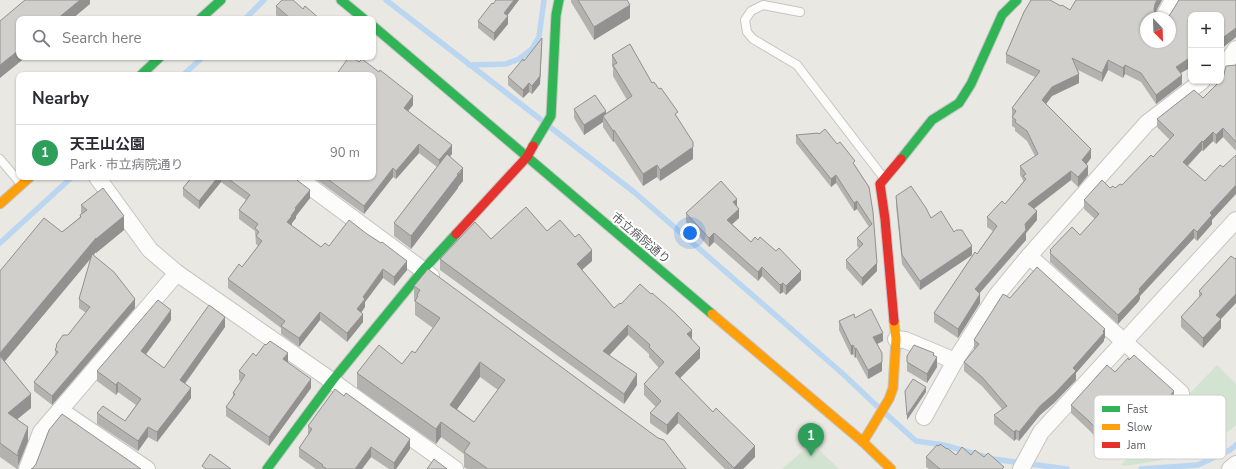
<!DOCTYPE html>
<meta charset="utf-8">
<style>
body{margin:0;font-family:"Nunito Sans","Noto Sans JP",sans-serif;background:#f7f7f7;color:#2b2b33}
.controls{position:absolute;right:12px;top:12px;display:grid;overflow:hidden;border-radius:8px;box-shadow:0 1px 3px #0004}
.controls button{width:36px;height:36px;display:grid;place-items:center;padding:0;border:0;border-bottom:1px solid #e1e1e2;background:#fff;color:#2b2b33;font:20px sans-serif}
.compass{position:absolute;left:1140px;top:12px;width:36px;height:36px;border-radius:50%;background:#fff;box-shadow:0 1px 3px #0004;rotate:157deg}
.you{position:absolute;left:690px;top:233px;width:14px;height:14px;margin:-10px;border:3px solid #fff;border-radius:50%;background:#1a73e8;box-shadow:0 0 0 6px #1a73e833}
.badge{display:grid;place-items:center;width:26px;height:26px;border-radius:50%;background:#8c8e8e;color:#fff;font-size:13px;font-weight:700}
.pin{position:absolute;translate:-50% -33px;filter:drop-shadow(0 1px 2px #0008)}
.pin::after{content:'';position:absolute;top:21px;width:14px;height:12px;background:inherit;clip-path:polygon(0 0,100% 0,50% 100%)}
.list{margin:0;padding:0;list-style:none}
h2{display:flex;justify-content:space-between;align-items:center;height:52px;margin:0;padding:0 16px;font-size:17px}
h2 small{font-size:13px;font-weight:400;color:#7c7c81}
.list li{display:grid;grid-template-columns:26px 1fr auto;gap:12px;align-items:center;box-sizing:border-box;height:56px;padding:0 16px;border-top:1px solid #e1e1e2}
.list b{display:block;font-size:15px;white-space:nowrap}
.list p{margin:0;font-size:13px;white-space:nowrap;color:#7c7c81}
.list em{font-size:13px;font-style:normal;color:#7c7c81}
.icon{flex:none;width:22px;height:22px;fill:none;stroke:currentColor;stroke-width:2;stroke-linecap:round;stroke-linejoin:round}
.map{position:relative;flex:none;width:1236px;height:469px;overflow:hidden}
.search{position:absolute;background:#fff;box-shadow:0 1px 3px #0004;left:16px;top:16px;width:360px;height:44px;display:flex;align-items:center;gap:10px;box-sizing:border-box;padding:0 14px;border-radius:8px;color:#7c7c81;font-size:15px}
.panel{position:absolute;background:#fff;box-shadow:0 1px 3px #0004;left:16px;top:72px;width:360px;height:108px;border-radius:8px}
.map>svg:first-child{display:block}
.green{fill:#d2e4d1}
.lines{fill:none;stroke-linecap:round;stroke-linejoin:round}
.stream{stroke:#bbd6f0;stroke-width:5.5}
.lane-casing{stroke:#c5c5c4;stroke-width:10}
.street-casing{stroke:#c5c5c4;stroke-width:18}
.fast-casing{stroke:#c5c5c5;stroke-width:11}
.slow-casing{stroke:#c5c5c5;stroke-width:11}
.jam-casing{stroke:#c5c5c5;stroke-width:11}
.lane{stroke:#fcfcfb;stroke-width:8}
.street{stroke:#fcfcfb;stroke-width:16}
.fast{stroke:#30b455;stroke-width:9}
.slow{stroke:#ff9f0a;stroke-width:9}
.jam{stroke:#e5322d;stroke-width:9}
.wall{fill:#b3b2af;fill-rule:evenodd}
.shaded-wall{fill:#92918f}
.building{fill:#d0cfcc;stroke:#92918f;fill-rule:evenodd}
.labels{text-anchor:middle;dominant-baseline:central;stroke-width:4;stroke-linejoin:round;paint-order:stroke}
.street-label{font-size:12px;fill:#5a5d61;stroke:#fff}
.key{fill:#fff;stroke:#ceced0;stroke-width:1}
.key-label{font-size:11px;fill:#5a5d61}
</style>
<div class="map">
<svg width="1236" height="469" viewBox="0 0 1236 469">
<rect width="100%" height="100%" fill="#e9e8e3"/>
<g class="green">
<polygon points="1217,365 1236,384 1236,425 1213,445 1196,452 1157,461 1124,466 1121,465"/>
<polygon points="812,443 839,469 782,469"/>
</g>
<g class="lines">
<g class="stream">
<polyline points="386,0 544,122"/>
<polyline points="245,19 264,0"/>
<polyline points="469,65 506,64 519,59 532,49 539,37 544,0"/>
<polyline points="183,75 203,57"/>
<polyline points="550,127 634,192 843,374 878,407"/>
<polyline points="0,243 72,177"/>
<polyline points="885,413 916,441 944,445 993,459 1067,469"/>
<polyline points="1141,469 1198,465 1230,450 1236,445"/>
</g>
<defs>
<g id="lane">
<polyline points="800,12 763,5 751,11 745,20 747,32 753,39 797,65 883,177"/>
<polyline points="0,159 21,184"/>
</g>
<g id="street">
<polyline points="1163,18 1173,0"/>
<polyline points="1221,66 1227,62 1236,49"/>
<polyline points="97,177 150,250 177,273 332,381 455,469"/>
<polyline points="297,177 431,276"/>
<polyline points="1029,256 1181,393"/>
<polyline points="896,339 905,340 955,361"/>
<polyline points="60,410 177,273"/>
<polyline points="924,417 955,361 996,296 1029,256 1147,123 1202,81"/>
<polyline points="27,469 41,432 60,410 147,469"/>
<polyline points="1021,469 1041,432 1236,220"/>
<polyline points="1230,469 1236,464"/>
</g>
<g id="fast">
<polyline points="341,0 364,19"/>
<polyline points="200,19 221,0"/>
<polyline points="373,26 712,314"/>
<polyline points="141,75 160,57"/>
<polyline points="533,146 551,116 556,15 559,0"/>
<polyline points="901,159 932,120 959,103 971,84 1002,15 1017,0"/>
<polyline points="267,469 332,381 423,270 456,234"/>
</g>
<g id="slow">
<polyline points="0,204 30,177"/>
<polyline points="712,314 863,442 891,469"/>
<polyline points="863,442 889,399 893,388 896,339 894,321"/>
</g>
<g id="jam">
<polyline points="456,234 527,157 533,146"/>
<polyline points="894,321 885,219 880,184 901,159"/>
</g>
</defs>
<use href="#lane" class="lane-casing"/>
<use href="#street" class="street-casing"/>
<use href="#fast" class="fast-casing"/>
<use href="#slow" class="slow-casing"/>
<use href="#jam" class="jam-casing"/>
<use href="#lane" class="lane"/>
<use href="#street" class="street"/>
<use href="#fast" class="fast"/>
<use href="#slow" class="slow"/>
<use href="#jam" class="jam"/>
</g>
<g class="wall">
<polygon points="571,0 627,0 630,18 594,40 571,2"/>
<polygon points="1031,0 1050,0 1061,6 1062,5 1070,10 1076,0 1162,0 1155,13 1159,17 1163,18 1146,18 1146,42 1170,42 1170,18 1164,18 1168,17 1171,13 1179,0 1236,0 1236,37 1221,49 1221,15 1191,15 1191,67 1180,73 1182,75 1182,84 1156,104 1141,82 1125,74 1123,78 1108,70 1102,82 1078,70 1079,74 1079,83 1052,96 1046,104 1091,149 1091,158 1086,165 1088,166 1088,175 1078,187 1071,180 1034,209 1037,211 1037,220 1026,233 1026,240 980,293 980,303 958,338 934,322 934,313 975,252 977,254 993,231 987,227 987,217 1002,201 1005,204 1023,182 1023,180 1020,175 1020,166 1035,156 1027,141 1015,131 1015,128 1012,126 1012,108 1035,77 1006,63 1006,54 1024,12"/>
<polygon points="276,6 303,9 320,19 280,19 276,15"/>
<polygon points="508,16 508,24 494,41 478,28 478,21"/>
<polygon points="542,46 540,84 532,94 529,92 523,98 508,85 508,77 524,61"/>
<polygon points="612,55 652,83 678,118 693,159 660,181 657,177 643,186 614,141 613,142 603,127 603,122 584,135 574,118 574,109 606,113 627,100 613,76 613,68 612,66"/>
<polygon points="1236,65 1236,151 1223,137 1216,144 1213,141 1203,151 1202,150 1188,166 1212,220 1212,224 1197,241 1194,238 1140,296 1140,299 1139,300 1139,301 1118,324 1050,262 1050,250 1080,235 1095,219 1084,209 1084,200 1110,188 1115,188 1122,185 1153,157 1170,140 1157,127 1157,119 1203,98"/>
<polygon points="373,75 413,105 408,111 452,154 449,156 463,181 458,187 458,188 411,249 394,236 394,223 437,167 419,153 396,179 393,177 364,214 313,177 373,177"/>
<polygon points="19,121 19,132 17,131 17,122"/>
<polygon points="796,135 855,165 869,187 877,271 862,286 846,268 846,260 859,248 857,246 857,238 869,227 857,209 854,211 836,183 831,187 796,143"/>
<polygon points="192,177 293,177 310,198 296,216 296,218 292,223 292,226 321,247 329,246 407,270 394,286 383,278 365,302 365,307 361,313 363,322 347,342 320,320 299,347 281,334 281,328 228,288 228,279 242,267 258,246 256,244 255,231 239,219 239,210 246,200 221,182 199,209 183,196 183,188"/>
<polygon points="896,196 931,218 954,232 972,255 920,290 902,264 896,205"/>
<polygon points="81,205 124,230 96,253 96,252 93,255 135,308 52,405 34,391 34,382 55,356 56,345 68,335 86,313 79,308 79,299 92,257 5,361 31,408 17,419 28,441 18,466 18,469 17,469 0,457 0,271 62,232 80,217 80,215 81,215"/>
<polygon points="737,206 739,218 732,224 751,242 801,280 786,295 783,292 780,294 762,276 758,281 714,242 709,247 686,222 686,213"/>
<polygon points="547,231 592,261 582,270 614,308 621,304 692,339 700,358 680,378 755,457 743,469 725,469 678,423 667,435 650,423 650,413 656,407 644,395 644,384 659,368 649,357 649,354 628,335 609,355 637,385 624,404 440,270 440,259 491,239"/>
<polygon points="1236,258 1236,303 1221,319 1221,328 1203,348 1181,327 1181,317 1199,298 1199,291"/>
<path d="M 414,286 L 686,469 L 467,469 L 464,467 L 464,454 L 441,437 L 436,444 L 357,388 L 357,373 L 402,364 L 415,353 L 433,328 L 415,315 L 415,302 L 414,301 ZM 480,377 L 498,390 L 474,422 L 457,409 Z"/>
<polygon points="1010,298 1105,338 1104,339 1104,341 1076,373 1076,380 1054,403 1040,415 1019,441 1016,439 1014,441 994,424 994,415 1002,409 982,386 964,371 964,362 975,350 974,349 974,340"/>
<polygon points="171,320 146,354 164,368 225,327 185,384 191,398 157,442 148,437 138,451 97,424 97,413 125,421 136,405 118,392 116,395 97,381 97,371"/>
<polygon points="839,321 883,341 877,344 882,362 882,371 868,379 856,357 855,358 853,354 851,355 839,330"/>
<polygon points="256,356 288,362 311,388 269,446 226,416 226,407 233,397 233,393 241,381 239,380 239,371"/>
<polygon points="934,356 937,367 927,383 907,371 907,362"/>
<polygon points="1115,372 1174,400 1137,440 1129,447 1127,446 1117,457 1113,453 1112,454 1103,445 1089,430 1071,413 1071,405"/>
<polygon points="308,426 410,449 396,469 389,469 371,457 362,469 316,469 299,457 299,448 308,435"/>
<polygon points="939,446 947,449 956,455 971,455 984,457 1004,469 929,469 926,467 926,457"/>
</g>
<g class="shaded-wall">
<polygon points="80,0 90,0 90,4 72,19 57,19"/>
<polygon points="514,0 519,0 504,20 504,13"/>
<polygon points="1157,0 1162,0 1155,13 1154,9 1155,4"/>
<polygon points="630,5 630,18 594,40 594,27"/>
<polygon points="508,16 508,24 494,41 494,33"/>
<polygon points="1236,28 1236,37 1221,49 1221,39"/>
<polygon points="542,38 540,84 532,94 532,86"/>
<polygon points="19,50 19,57 26,57 0,78 0,65"/>
<polygon points="1191,57 1191,67 1176,76 1176,67"/>
<polygon points="1108,60 1108,70 1102,82 1102,73"/>
<polygon points="1125,65 1125,74 1123,78 1123,68"/>
<polygon points="1079,74 1079,83 1052,96 1042,109 1042,100 1052,87"/>
<polygon points="1182,75 1182,84 1156,104 1156,95"/>
<polygon points="529,83 529,92 523,98 523,90"/>
<polygon points="413,96 413,105 404,116 404,108"/>
<polygon points="606,111 606,120 603,116 603,122 584,135 584,125"/>
<polygon points="1223,128 1223,137 1216,144 1216,135"/>
<polygon points="614,130 614,141 613,142 613,131"/>
<polygon points="1213,132 1213,141 1203,151 1203,142"/>
<polygon points="1202,141 1202,150 1183,170 1183,162"/>
<polygon points="419,144 419,153 396,179 396,171"/>
<polygon points="452,145 452,154 439,169 439,160"/>
<polygon points="693,147 693,159 660,181 660,170"/>
<polygon points="1091,149 1091,158 1082,170 1082,160"/>
<polygon points="657,165 657,177 643,186 643,174"/>
<polygon points="1088,166 1088,175 1078,187 1078,177"/>
<polygon points="393,168 393,177 364,214 364,206"/>
<polygon points="463,168 463,181 458,187 458,188 411,249 411,236"/>
<polygon points="1071,171 1071,180 1028,213 1028,204"/>
<polygon points="836,175 836,183 831,187 831,179"/>
<polygon points="218,177 221,177 221,182 199,209 199,201"/>
<polygon points="1236,185 1236,194 1212,220 1212,224 1197,241 1197,232 1210,213"/>
<polygon points="310,190 310,198 296,216 296,218 292,223 292,225 287,231 287,222 295,208"/>
<polygon points="737,199 737,208 733,202"/>
<polygon points="857,201 857,209 854,211 854,203"/>
<polygon points="739,209 739,218 727,229 727,220"/>
<polygon points="1037,211 1037,220 1026,233 1026,240 975,298 975,289 1025,224"/>
<polygon points="124,216 124,230 96,253 96,252 0,367 0,353 96,238"/>
<polygon points="1194,229 1194,238 1140,296 1140,299 1139,300 1139,301 1118,324 1118,315 1139,289"/>
<polygon points="714,233 714,242 709,247 709,238"/>
<polygon points="972,246 972,255 920,290 920,281"/>
<polygon points="592,250 592,261 577,274 577,264"/>
<polygon points="407,261 407,270 394,286 394,277"/>
<polygon points="877,263 877,271 862,286 862,278"/>
<polygon points="762,267 762,276 758,281 758,272"/>
<polygon points="383,269 383,278 365,302 365,307 357,318 357,309 363,297"/>
<polygon points="801,271 801,280 786,295 786,286"/>
<polygon points="783,283 783,292 780,294 780,285"/>
<polygon points="980,294 980,303 958,338 958,329"/>
<polygon points="1236,294 1236,303 1216,324 1216,315"/>
<polygon points="135,299 135,308 52,405 52,396"/>
<polygon points="171,310 171,320 141,361 141,351"/>
<polygon points="320,312 320,320 299,347 299,338"/>
<polygon points="363,314 363,322 347,342 347,333"/>
<polygon points="225,317 225,327 180,390 180,380"/>
<polygon points="1221,319 1221,328 1203,348 1203,338"/>
<polygon points="628,325 628,335 603,362 603,351"/>
<polygon points="1105,329 1105,338 1104,339 1104,341 1076,373 1076,380 1054,403 1040,415 1019,441 1019,432"/>
<polygon points="692,330 692,340 687,334"/>
<polygon points="883,333 883,341 873,346 873,337"/>
<polygon points="853,345 853,354 851,355 851,346"/>
<polygon points="700,348 700,358 675,383 675,373"/>
<polygon points="856,348 856,357 855,358 855,349"/>
<polygon points="288,353 288,362 283,368 283,359"/>
<polygon points="882,353 882,371 868,379 868,370"/>
<polygon points="934,353 934,362 937,357 937,367 927,383 927,374"/>
<polygon points="480,362 480,377 450,419 450,405"/>
<polygon points="637,374 637,385 624,404 624,394"/>
<polygon points="311,379 311,388 269,446 269,437"/>
<polygon points="118,382 118,392 116,395 116,385"/>
<polygon points="926,387 926,392 907,420 907,415"/>
<polygon points="191,388 191,398 157,442 157,432"/>
<polygon points="1174,391 1174,400 1137,440 1129,447 1129,439"/>
<polygon points="31,394 31,408 8,427 8,413"/>
<polygon points="678,412 678,423 667,435 667,425"/>
<polygon points="441,422 441,437 436,444 436,429"/>
<polygon points="28,427 28,441 18,466 18,469 18,452"/>
<polygon points="148,427 148,437 138,451 138,441"/>
<polygon points="1016,430 1016,439 1014,441 1014,432"/>
<polygon points="1127,437 1127,446 1117,457 1117,448"/>
<polygon points="410,439 410,449 396,469 394,469 394,463"/>
<polygon points="1113,445 1113,453 1112,454 1112,446"/>
<polygon points="755,446 755,457 743,469 734,469 734,468"/>
<polygon points="371,447 371,457 362,469 355,469"/>
</g>
<g class="building">
<polygon points="25,0 80,0 57,19 19,19 19,50 0,65 0,21"/>
<polygon points="282,0 293,0 303,9 305,6 320,19 291,19 276,6"/>
<polygon points="496,0 514,0 504,13 508,16 494,33 478,21 492,3 493,4"/>
<polygon points="578,0 627,0 630,5 594,27"/>
<polygon points="1031,0 1050,0 1061,6 1062,5 1070,10 1076,0 1157,0 1155,4 1154,9 1155,13 1159,17 1163,18 1146,18 1146,42 1170,42 1170,18 1164,18 1168,17 1171,13 1179,0 1236,0 1236,28 1221,39 1221,15 1191,15 1191,57 1176,67 1182,75 1156,95 1141,73 1125,65 1123,68 1108,60 1102,73 1072,58 1079,74 1052,87 1042,100 1091,149 1082,160 1088,166 1078,177 1071,171 1028,204 1037,211 1025,224 1026,230 975,289 980,294 958,329 934,313 975,252 977,254 997,226 987,217 1002,201 1005,204 1026,179 1023,176 1026,174 1020,166 1038,154 1027,131 1015,122 1016,120 1012,117 1016,111 1012,108 1040,71 1006,54 1024,12"/>
<polygon points="542,38 540,76 532,86 529,83 523,90 508,77 523,59 524,61"/>
<polygon points="630,44 652,83 654,82 659,89 661,88 678,112 675,114 693,142 693,147 660,170 657,165 643,174 614,130 613,131 603,116 632,96 613,65 617,63 612,55"/>
<polygon points="349,57 352,57 359,62 362,59 379,72 380,70 413,96 404,108 452,145 439,160 419,144 396,171 393,168 364,206 325,177 373,177 373,75 336,75"/>
<polygon points="1236,65 1236,142 1223,128 1216,135 1213,132 1203,142 1202,141 1183,162 1205,181 1220,165 1223,167 1236,155 1236,185 1210,213 1212,215 1197,232 1194,229 1139,289 1140,290 1139,292 1139,293 1118,315 1050,253 1051,251 1050,250 1072,227 1080,235 1099,214 1084,200 1102,180 1110,188 1113,186 1115,188 1120,184 1122,185 1151,155 1153,157 1174,135 1157,119 1194,90 1203,98 1220,81 1221,81 1221,80 1223,78 1226,66"/>
<polygon points="595,95 606,111 584,125 574,109"/>
<polygon points="825,129 837,144 840,142 855,161 853,163 869,187 873,212 877,263 862,278 846,260 863,244 857,238 872,224 857,201 854,203 836,175 831,179 796,135 818,133 819,134"/>
<polygon points="447,154 463,168 457,174 458,175 411,236 394,223"/>
<polygon points="192,177 218,177 199,201 183,188"/>
<polygon points="226,177 293,177 310,190 295,208 296,209 291,216 292,216 287,222 321,247 325,243 329,246 349,220 367,234 381,243 382,242 407,261 394,277 383,269 363,297 365,299 357,309 363,314 347,333 320,312 299,338 281,326 285,321 228,279 239,264 242,267 262,241 256,236 259,232 255,228 258,224 239,210 250,195"/>
<polygon points="721,181 737,199 733,202 739,209 727,220 751,242 755,237 758,240 760,237 776,251 779,248 801,271 786,286 783,283 780,285 762,267 758,272 714,233 709,238 686,213"/>
<polygon points="911,186 926,208 931,218 941,211 954,232 956,230 962,230 972,246 920,281 902,255 896,196"/>
<polygon points="103,188 124,216 96,239 96,238 0,353 0,271 44,218 62,232 81,217 80,215 87,210 81,205"/>
<polygon points="526,207 547,231 560,220 575,237 579,234 592,250 577,264 614,308 620,303 621,304 640,284 651,294 652,293 674,312 692,330 687,334 700,348 675,373 713,412 716,408 755,446 734,468 678,412 667,425 650,413 661,401 644,384 664,362 649,347 650,345 628,325 603,351 637,374 624,394 440,259 475,222 491,239"/>
<polygon points="92,254 114,272 135,299 52,396 34,382 58,352 55,350 57,346 56,345 63,335 68,335 90,307 79,299"/>
<polygon points="1231,256 1235,259 1236,258 1236,294 1216,315 1221,319 1203,338 1181,317 1202,294 1199,291"/>
<polygon points="1037,267 1105,329 1103,331 1104,333 1073,368 1076,371 1054,394 1040,406 1019,432 1016,430 1014,432 994,415 1007,406 982,377 964,362 979,344 974,340 1003,294 1010,298"/>
<path d="M 428,269 L 658,438 L 664,440 L 686,469 L 488,469 L 464,452 L 470,443 L 441,422 L 436,429 L 357,373 L 379,345 L 402,364 L 412,351 L 415,353 L 440,318 L 415,301 L 418,296 L 417,295 L 420,290 L 414,286 ZM 480,362 L 505,380 L 474,422 L 450,405 Z"/>
<polygon points="158,300 171,310 141,351 164,368 209,305 225,317 180,380 191,388 157,432 148,427 138,441 97,413 103,406 125,421 141,399 118,382 116,385 97,371"/>
<polygon points="871,309 883,333 873,337 882,353 882,362 868,370 856,348 855,349 853,345 851,346 839,321 854,314 855,318"/>
<polygon points="270,341 288,353 283,359 311,379 269,437 226,407 235,394 233,393 245,375 239,371 253,353 256,356 265,344 266,345"/>
<polygon points="914,345 934,353 933,355 937,357 927,374 907,362 907,356"/>
<polygon points="1134,355 1174,391 1137,431 1129,439 1127,437 1117,448 1113,445 1112,446 1103,436 1089,421 1071,405 1107,365 1115,372 1128,358 1129,360"/>
<polygon points="0,356 31,394 8,413 28,427 18,452 18,456 0,443"/>
<polygon points="913,379 926,387 907,415 905,391"/>
<polygon points="335,389 344,396 346,393 410,439 394,463 371,447 355,469 327,469 322,466 323,465 299,448 312,429 308,426"/>
<polygon points="62,414 141,469 31,469 33,468 36,464 49,430"/>
<polygon points="940,444 947,449 947,448 956,455 962,447 971,455 975,450 984,457 988,453 1004,467 1002,469 940,469 926,457 937,445 939,446"/>
<polygon points="210,454 231,469 206,469 202,466"/>
<polygon points="434,459 447,469 427,469"/>
</g>
<g class="labels">
<g class="street-label">
<text transform="translate(641 238) rotate(40)">市立病院通り</text>
</g>
</g>
<rect x="1094" y="395" width="132" height="64" rx="6" class="key"/>
<rect x="1102" y="406" width="18" height="6" fill="#30b455"/>
<rect x="1102" y="424" width="18" height="6" fill="#ff9f0a"/>
<rect x="1102" y="442" width="18" height="6" fill="#e5322d"/>
<g class="key-label">
<text x="1127" y="413">Fast</text>
<text x="1127" y="431">Slow</text>
<text x="1127" y="449">Jam</text>
</g>
</svg>
<div class="controls">
<button>+</button>
<button>−</button>
</div>
<svg class="compass" viewBox="-18 -18 36 36"><path d="M0-13l5 13h-10z" fill="#e53935"/><path d="M0 13l5-13h-10z" fill="#7c7c81"/></svg>
<div class="you"></div>
<div class="pin badge" style="left:811px;top:456px;background:#2e9e5b">1</div>
<div class="search"><svg class="icon" aria-label="search" viewBox="0 0 24 24"><circle cx="10" cy="10" r="6"/><path d="M15 15l6 6"/></svg>Search here</div>
<section class="panel">
<h2>Nearby<small></small></h2>
<ul class="list">
<li><span class="badge" style="background:#2e9e5b">1</span><div><b>天王山公園</b><p>Park · 市立病院通り</p></div><em>90 m</em></li>
</ul>
</section>
</div>
